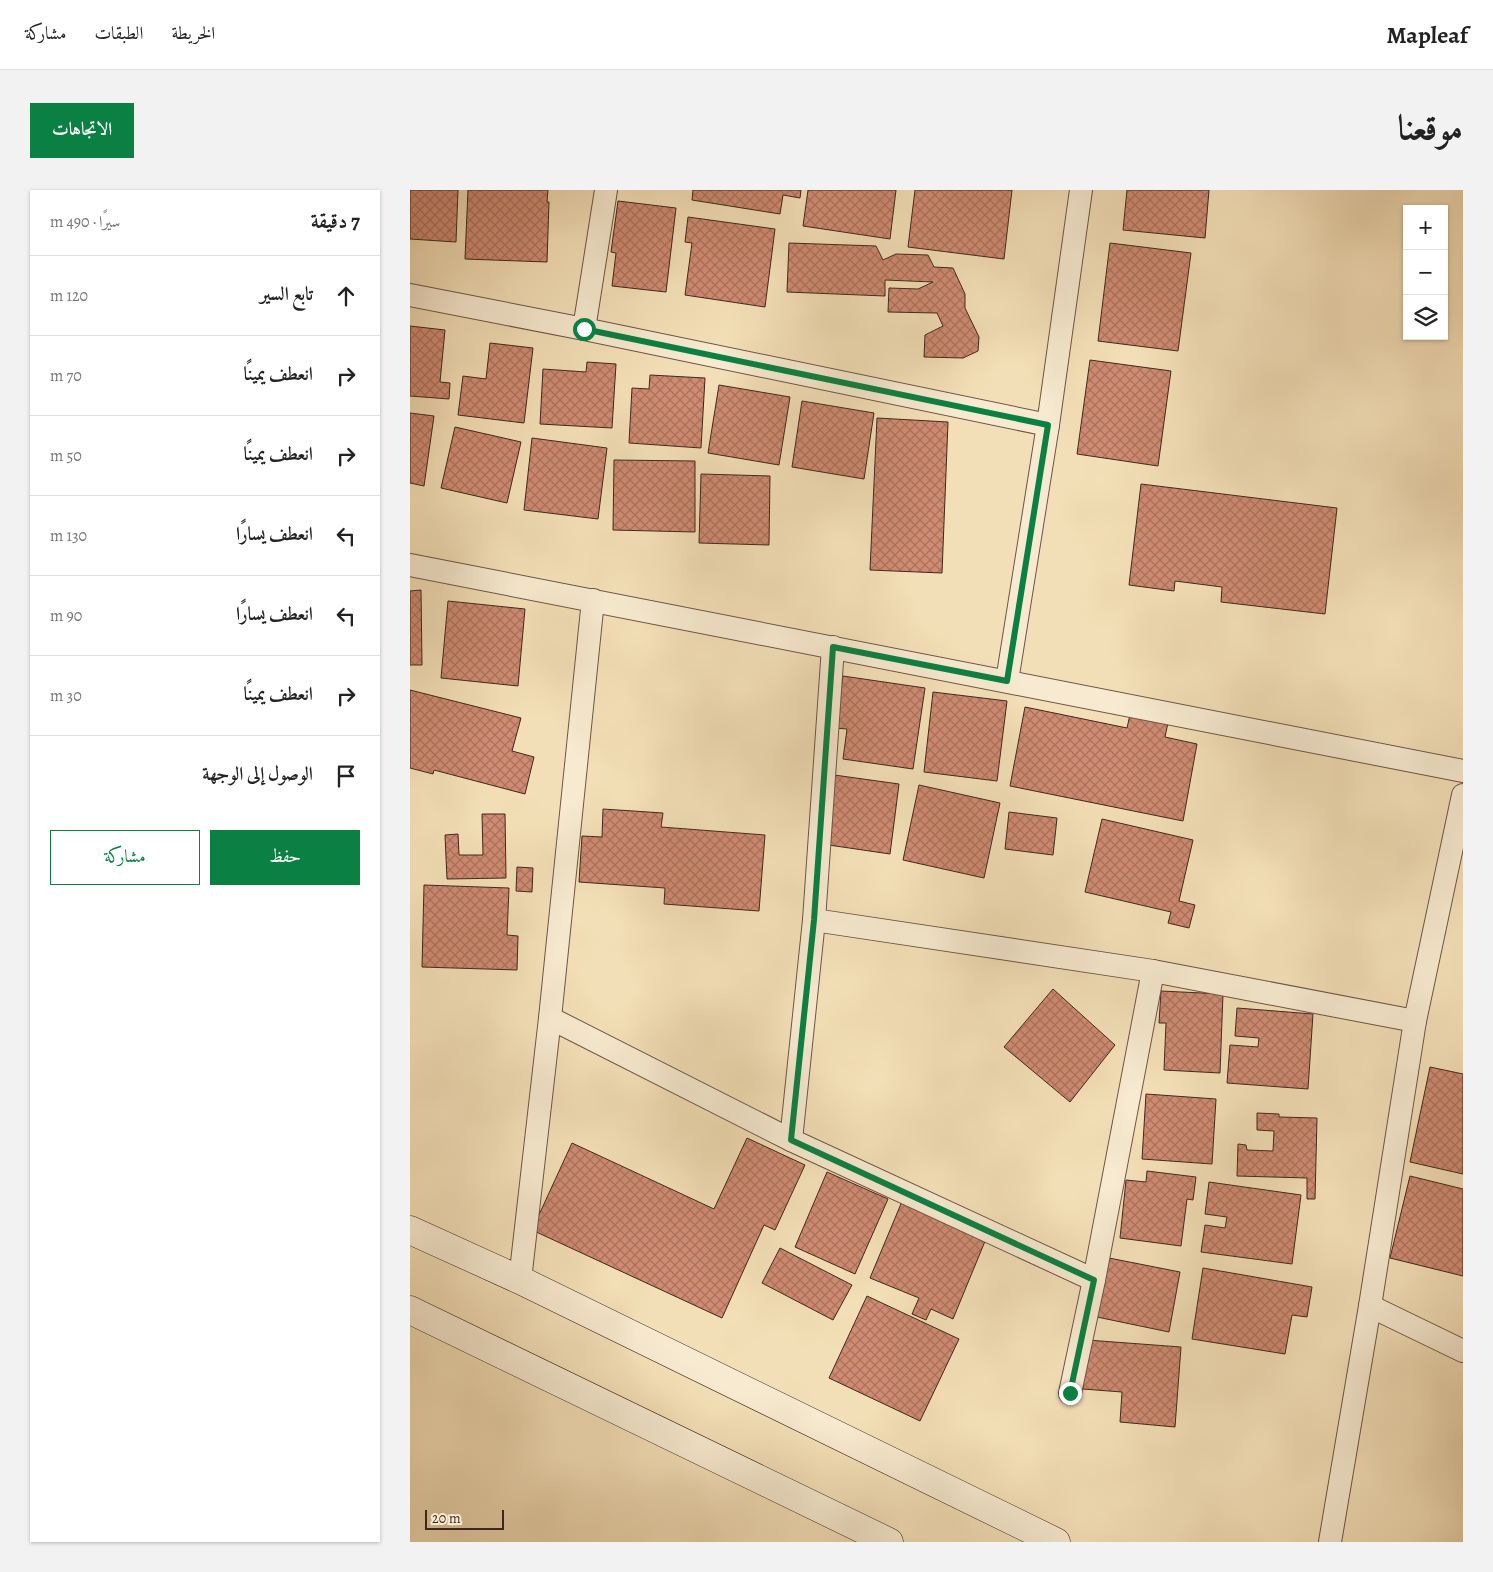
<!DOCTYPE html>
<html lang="ar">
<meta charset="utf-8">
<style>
body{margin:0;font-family:Alegreya,Amiri,serif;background:#f2f2f2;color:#222;direction:rtl}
.controls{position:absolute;right:15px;top:15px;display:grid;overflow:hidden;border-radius:0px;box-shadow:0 1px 4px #0004}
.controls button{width:45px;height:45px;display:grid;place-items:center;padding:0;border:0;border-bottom:1px solid #e0e0e0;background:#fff;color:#222;font:25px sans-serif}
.scale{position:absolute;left:15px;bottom:12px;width:79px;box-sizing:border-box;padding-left:5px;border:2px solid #40271d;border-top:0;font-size:14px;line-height:18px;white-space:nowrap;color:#40271d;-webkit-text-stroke:4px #f7ead0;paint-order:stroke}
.stop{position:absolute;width:15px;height:15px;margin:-11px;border:4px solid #0b8043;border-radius:50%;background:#fff}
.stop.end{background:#0b8043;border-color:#fff;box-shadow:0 1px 5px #0008}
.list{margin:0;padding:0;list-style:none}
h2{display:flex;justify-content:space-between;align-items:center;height:65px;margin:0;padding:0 20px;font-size:21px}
h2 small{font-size:16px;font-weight:400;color:#767676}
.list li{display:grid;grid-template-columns:32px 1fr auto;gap:15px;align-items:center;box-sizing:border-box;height:80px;padding:0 20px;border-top:1px solid #e0e0e0}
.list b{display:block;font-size:19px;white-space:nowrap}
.list em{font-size:16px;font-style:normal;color:#767676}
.actions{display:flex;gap:10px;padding:15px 20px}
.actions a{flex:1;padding:11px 0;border:1px solid #0b8043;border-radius:0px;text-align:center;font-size:18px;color:#0b8043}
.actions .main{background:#0b8043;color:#fff}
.icon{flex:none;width:28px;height:28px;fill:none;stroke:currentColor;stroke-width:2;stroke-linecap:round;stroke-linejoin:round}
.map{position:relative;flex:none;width:1053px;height:1352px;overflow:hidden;direction:ltr;border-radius:0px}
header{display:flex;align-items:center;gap:30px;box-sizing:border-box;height:70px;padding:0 25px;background:#fff;border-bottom:1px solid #e0e0e0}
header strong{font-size:24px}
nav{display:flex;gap:28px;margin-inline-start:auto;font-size:18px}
.intro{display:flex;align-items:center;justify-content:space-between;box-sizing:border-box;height:120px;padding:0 30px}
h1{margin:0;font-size:35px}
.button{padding:12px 22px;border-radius:0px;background:#0b8043;color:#fff;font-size:18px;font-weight:700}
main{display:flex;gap:30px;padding:0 30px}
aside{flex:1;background:#fff;border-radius:0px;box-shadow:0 1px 4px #0004}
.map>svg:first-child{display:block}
.building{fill:url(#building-cross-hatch);stroke:#40271d}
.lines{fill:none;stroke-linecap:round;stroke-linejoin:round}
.street-casing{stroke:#6d5544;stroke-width:24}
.secondary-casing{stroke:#40271d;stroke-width:29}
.street{stroke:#f7ead0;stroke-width:22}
.secondary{stroke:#f7ead0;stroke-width:28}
.route{stroke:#0b8043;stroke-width:6}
</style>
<header>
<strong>Mapleaf</strong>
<nav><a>الخريطة</a><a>الطبقات</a><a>مشاركة</a></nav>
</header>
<div class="intro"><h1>موقعنا</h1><a class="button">الاتجاهات</a></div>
<main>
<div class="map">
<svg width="1053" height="1352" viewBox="0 0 1053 1352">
<defs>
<pattern id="building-cross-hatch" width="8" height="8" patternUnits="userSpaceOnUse" patternTransform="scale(1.25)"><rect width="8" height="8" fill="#d08b73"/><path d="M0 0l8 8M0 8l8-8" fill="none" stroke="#aa725e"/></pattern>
</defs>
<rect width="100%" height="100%" fill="#f3dfb7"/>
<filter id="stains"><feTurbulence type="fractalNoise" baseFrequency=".004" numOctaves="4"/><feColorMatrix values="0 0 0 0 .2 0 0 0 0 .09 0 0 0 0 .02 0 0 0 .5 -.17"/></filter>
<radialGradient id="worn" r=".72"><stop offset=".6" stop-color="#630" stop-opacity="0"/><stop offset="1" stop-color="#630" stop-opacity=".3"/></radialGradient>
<g class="building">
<polygon points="0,0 48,0 46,52 0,49"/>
<polygon points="58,0 138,0 137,12 139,12 137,72 55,69"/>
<polygon points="283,0 391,0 390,8 373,5 370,24 282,10"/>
<polygon points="398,0 486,0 480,49 393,36"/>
<polygon points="505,0 602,0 594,69 498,57"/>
<polygon points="717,0 799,0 795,48 713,40"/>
<polygon points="208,11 266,18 256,102 202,96 206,63 201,62"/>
<polygon points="278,27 365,39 355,117 275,105 282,53 275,52"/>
<polygon points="379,53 466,56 473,70 486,64 518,65 524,77 543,78 555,104 555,118 569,147 568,161 553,168 514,167 515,145 533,136 527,123 478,122 479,98 508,99 523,92 475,90 475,106 377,102"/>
<polygon points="700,53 781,63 768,161 688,151"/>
<polygon points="0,136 35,140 30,192 40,193 39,209 0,206"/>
<polygon points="80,153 123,158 114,233 48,225 53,186 76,189"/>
<polygon points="680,170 761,181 748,276 667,264"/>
<polygon points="177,172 206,174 202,238 130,234 133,179 176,182"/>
<polygon points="240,185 295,188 291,258 219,253 222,198 239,199"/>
<polygon points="309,195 380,207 369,275 298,263"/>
<polygon points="392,211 464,223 454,289 382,277"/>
<polygon points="0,223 24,226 14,296 0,293"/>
<polygon points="467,228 538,232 532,383 460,380"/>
<polygon points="45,237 111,252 97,313 31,298"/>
<polygon points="122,248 197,258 188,329 114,320"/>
<polygon points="204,270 285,271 285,342 203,340"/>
<polygon points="291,284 360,286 359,355 289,353"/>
<polygon points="731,294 927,318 915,424 811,412 812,397 765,391 764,401 719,395"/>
<polygon points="11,400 12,475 0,475 0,401"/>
<polygon points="38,411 115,419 108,496 31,488"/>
<polygon points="433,486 515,498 503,579 433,569 437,539 425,538"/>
<polygon points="0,500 111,528 102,561 124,567 115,604 24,580 23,584 0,578"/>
<polygon points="523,502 597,511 587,591 514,582"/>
<polygon points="615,517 717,538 721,520 759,528 755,547 787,554 773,631 600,596"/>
<polygon points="417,584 489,594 480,664 412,654"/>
<polygon points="509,595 590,613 574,688 493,670"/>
<polygon points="193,619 253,623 251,637 355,645 349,721 254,714 255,698 169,692 172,646 192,647"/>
<polygon points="599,622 647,628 643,665 595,659"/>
<polygon points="72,624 95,624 96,688 37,689 35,645 48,644 49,665 73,665"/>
<polygon points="692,629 783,650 769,711 785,715 779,738 758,733 761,722 675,702"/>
<polygon points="107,677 123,678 122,702 106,701"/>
<polygon points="14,695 99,698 97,745 108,746 107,780 12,777"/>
<polygon points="643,799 705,855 660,912 594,857"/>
<polygon points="751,801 813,804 810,883 754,880 756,833 749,833"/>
<polygon points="827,818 903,824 898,899 817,893 820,855 848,857 849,848 825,846"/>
<polygon points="1020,877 1053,884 1053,984 1000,972"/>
<polygon points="736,904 806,909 802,974 732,969"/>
<polygon points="847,923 869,924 869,927 907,928 905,1009 897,1009 897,988 827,986 828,954 836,955 837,960 863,961 864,941 847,940"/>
<polygon points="337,948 395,975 365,1040 354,1035 312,1128 122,1040 162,953 304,1019"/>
<polygon points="737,981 786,987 783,1010 777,1009 771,1056 710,1048 716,990 736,992"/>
<polygon points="417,982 478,1009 445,1084 385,1057"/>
<polygon points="1000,986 1053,999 1053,1086 980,1068"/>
<polygon points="799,992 891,1005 882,1074 791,1062 795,1035 815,1038 817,1027 795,1024"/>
<polygon points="493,1009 578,1044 543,1129 521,1119 516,1130 502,1124 509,1108 460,1088"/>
<polygon points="370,1058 442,1095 423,1130 352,1093"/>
<polygon points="699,1068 770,1082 759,1142 687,1127"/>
<polygon points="793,1078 902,1097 897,1127 882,1125 875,1164 782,1149"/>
<polygon points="457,1106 549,1149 510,1231 419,1188"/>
<polygon points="677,1150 771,1157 765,1237 710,1232 712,1202 673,1199"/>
</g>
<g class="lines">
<defs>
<g id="street">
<polyline points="0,105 174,139 638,235"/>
<polyline points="174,139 196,0"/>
<polyline points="0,375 1053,581"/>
<polyline points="597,491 638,235 671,0"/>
<polyline points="404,730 743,781 1005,831"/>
<polyline points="140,828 381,950 684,1090"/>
<polyline points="381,950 404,730 423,457"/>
<polyline points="110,1090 140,828 183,410"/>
<polyline points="960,1116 1053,1161"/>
<polyline points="660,1203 684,1090 743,781"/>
<polyline points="920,1352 960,1116 1005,831 1053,605"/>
</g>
<g id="secondary">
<polyline points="0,1040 110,1090 646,1352"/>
<polyline points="0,1120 479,1352"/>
</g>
</defs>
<use href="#street" class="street-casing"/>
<use href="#secondary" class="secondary-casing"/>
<use href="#street" class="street"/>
<use href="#secondary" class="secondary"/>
</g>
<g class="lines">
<polyline class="route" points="174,139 638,235 597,491 423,457 404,730 381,950 684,1090 660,1203"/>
</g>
<rect width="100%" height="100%" filter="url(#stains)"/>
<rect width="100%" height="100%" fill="url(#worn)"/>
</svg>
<div class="controls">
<button>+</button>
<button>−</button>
<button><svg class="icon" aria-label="layers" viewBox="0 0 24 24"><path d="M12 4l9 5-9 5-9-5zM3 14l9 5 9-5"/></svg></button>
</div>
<div class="scale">20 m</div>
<div class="stop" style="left:174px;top:139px"></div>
<div class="stop end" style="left:660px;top:1203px"></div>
</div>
<aside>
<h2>7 دقيقة<small>سيرًا · 490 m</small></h2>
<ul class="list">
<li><svg class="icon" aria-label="ahead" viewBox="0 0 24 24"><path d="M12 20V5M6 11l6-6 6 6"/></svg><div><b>تابع السير</b></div><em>120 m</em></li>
<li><svg class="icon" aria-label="right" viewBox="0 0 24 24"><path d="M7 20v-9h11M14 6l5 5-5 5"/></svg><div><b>انعطف يمينًا</b></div><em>70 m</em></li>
<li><svg class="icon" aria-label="right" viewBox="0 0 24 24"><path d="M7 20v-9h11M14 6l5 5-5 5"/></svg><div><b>انعطف يمينًا</b></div><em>50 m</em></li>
<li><svg class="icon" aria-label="left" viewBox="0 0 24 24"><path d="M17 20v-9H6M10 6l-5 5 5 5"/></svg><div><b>انعطف يسارًا</b></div><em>130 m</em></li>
<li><svg class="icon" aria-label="left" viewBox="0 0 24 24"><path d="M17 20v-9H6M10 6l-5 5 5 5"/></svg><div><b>انعطف يسارًا</b></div><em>90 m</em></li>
<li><svg class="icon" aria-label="right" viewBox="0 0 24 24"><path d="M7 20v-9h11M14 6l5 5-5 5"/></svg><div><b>انعطف يمينًا</b></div><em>30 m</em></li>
<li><svg class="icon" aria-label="arrive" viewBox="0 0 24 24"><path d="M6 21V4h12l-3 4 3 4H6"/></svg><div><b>الوصول إلى الوجهة</b></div></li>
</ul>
<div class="actions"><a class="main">حفظ</a><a>مشاركة</a></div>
</aside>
</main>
